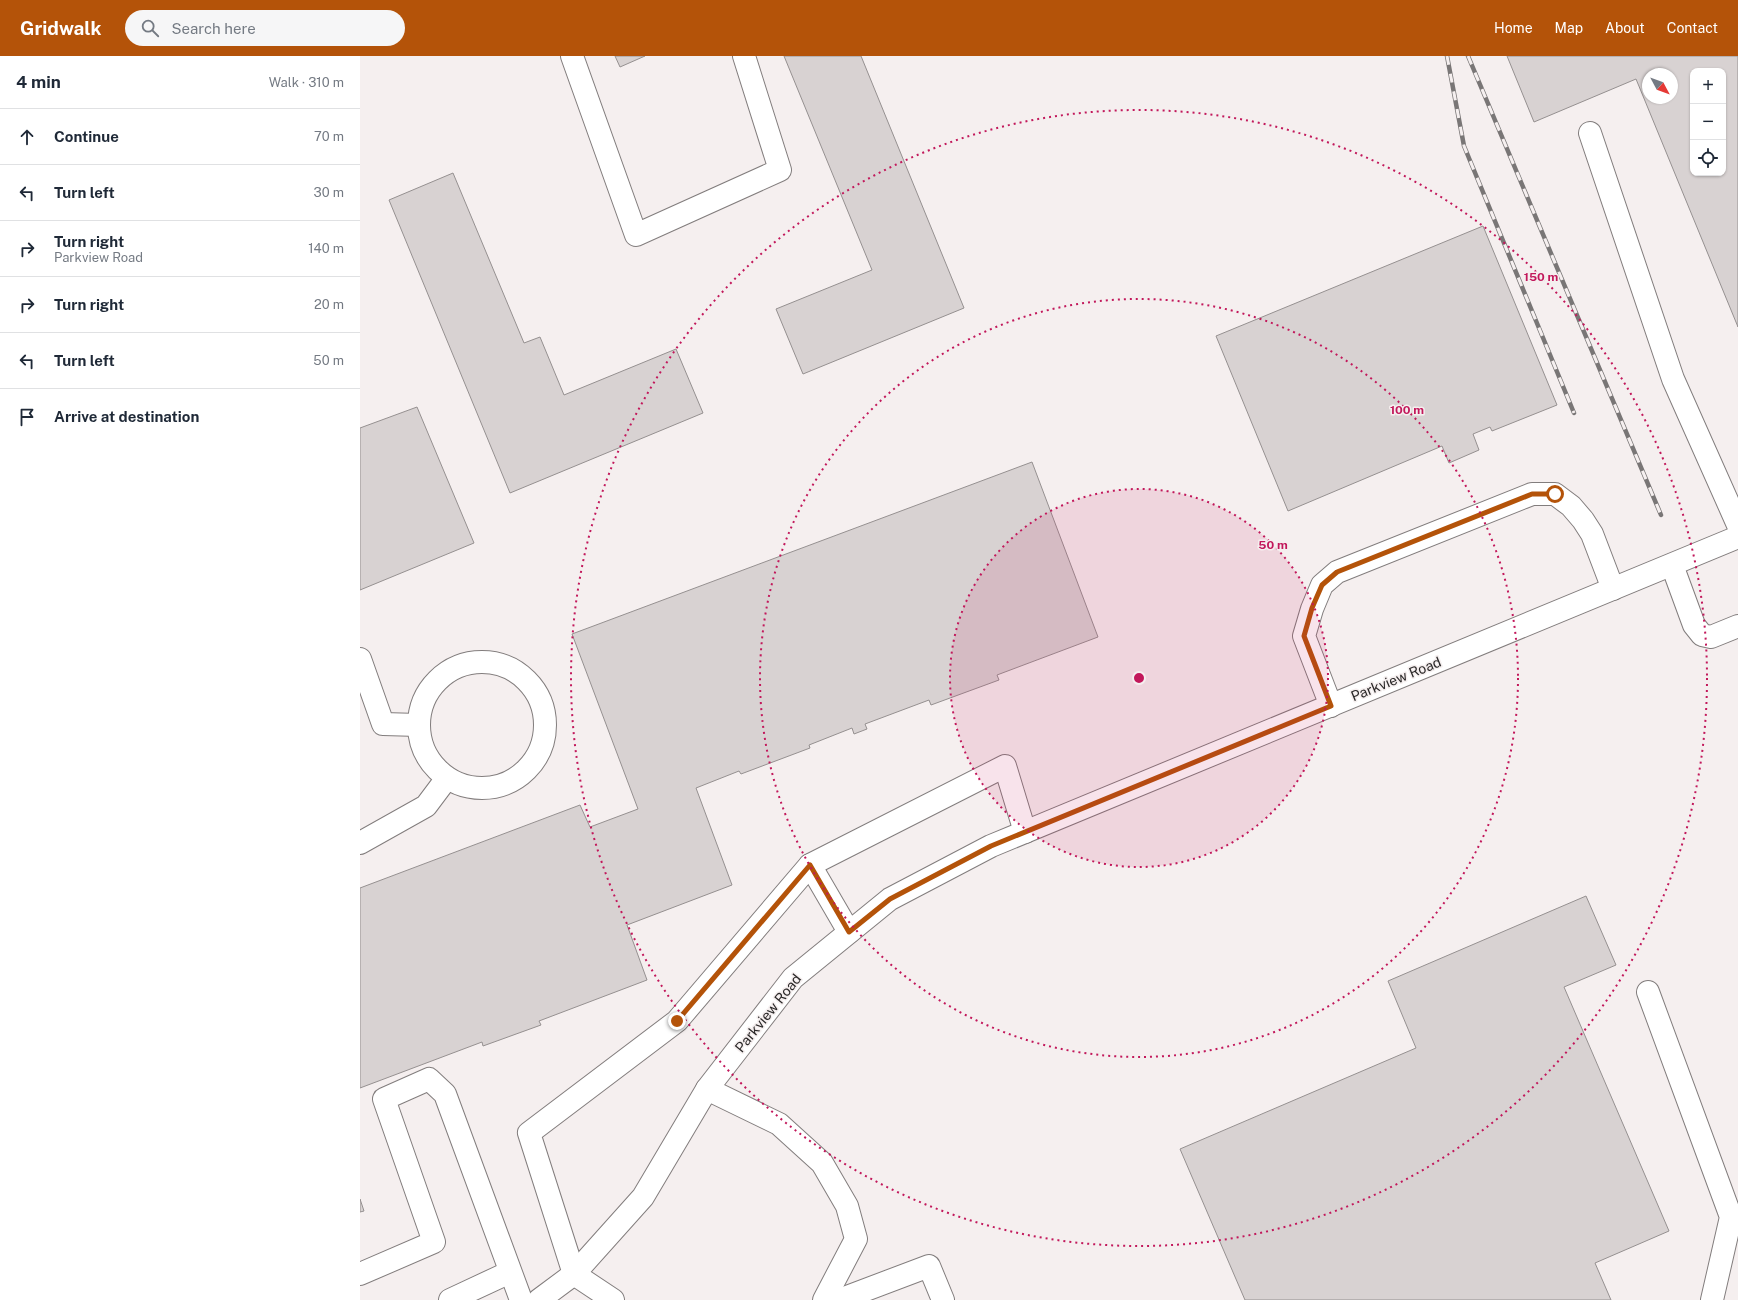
<!DOCTYPE html>
<meta charset="utf-8">
<style>
body{margin:0;font-family:"Public Sans",sans-serif;background:#f6f6f7;color:#1f2937}
.controls{position:absolute;right:12px;top:12px;display:grid;overflow:hidden;border-radius:8px;box-shadow:0 1px 3px #0004}
.controls button{width:36px;height:36px;display:grid;place-items:center;padding:0;border:0;border-bottom:1px solid #e0e1e3;background:#fff;color:#1f2937;font:20px sans-serif}
.compass{position:absolute;left:1282px;top:12px;width:36px;height:36px;border-radius:50%;background:#fff;box-shadow:0 1px 3px #0004;rotate:131deg}
.stop{position:absolute;width:12px;height:12px;margin:-9px;border:3px solid #b45309;border-radius:50%;background:#fff}
.stop.end{background:#b45309;border-color:#fff;box-shadow:0 1px 4px #0008}
.list{margin:0;padding:0;list-style:none}
h2{display:flex;justify-content:space-between;align-items:center;height:52px;margin:0;padding:0 16px;font-size:17px}
h2 small{font-size:13px;font-weight:400;color:#747a83}
.list li{display:grid;grid-template-columns:26px 1fr auto;gap:12px;align-items:center;box-sizing:border-box;height:56px;padding:0 16px;border-top:1px solid #e0e1e3}
.list b{display:block;font-size:15px;white-space:nowrap}
.list p{margin:0;font-size:13px;white-space:nowrap;color:#747a83}
.list em{font-size:13px;font-style:normal;color:#747a83}
.icon{flex:none;width:22px;height:22px;fill:none;stroke:currentColor;stroke-width:2;stroke-linecap:round;stroke-linejoin:round}
.map{position:relative;flex:none;width:1378px;height:1244px;overflow:hidden}
header{display:flex;align-items:center;gap:24px;box-sizing:border-box;height:56px;padding:0 20px;background:#b45309;color:#fff}
header strong{font-size:19px}
nav{display:flex;gap:22px;margin-inline-start:auto;font-size:14px}
.search{width:280px;height:36px;background:#f6f6f7;display:flex;align-items:center;gap:10px;box-sizing:border-box;padding:0 14px;border-radius:22px;color:#747a83;font-size:15px}
main{display:flex}
aside{flex:1;background:#fff}
.map>svg:first-child{display:block}
.building{fill:#d8d2d2;stroke:#959090;fill-rule:evenodd}
.lines{fill:none;stroke-linecap:round;stroke-linejoin:round}
.minor-casing{stroke:#827d7d;stroke-width:24}
.minor{stroke:#fff;stroke-width:22}
.rail-casing{stroke:#797676;stroke-width:4.5}
.rail{stroke:#f5efef;stroke-width:3;stroke-dasharray:9;stroke-linecap:butt}
.route{stroke:#b45309;stroke-width:5}
.ring{fill:none;stroke:#c2185b;stroke-width:2;stroke-dasharray:2 4}
.labels{text-anchor:middle;dominant-baseline:central;stroke-width:3;stroke-linejoin:round;paint-order:stroke}
.street-label{font-size:14px;fill:#2a2828;stroke:#f5efef}
.centre{fill:#c2185b;stroke:#f5efef;stroke-width:2}
.ring-label{font-size:12px;text-anchor:middle;font-weight:bold;fill:#c2185b;stroke:#f5efef;stroke-width:3;stroke-linejoin:round;paint-order:stroke}
</style>
<header>
<strong>Gridwalk</strong>
<div class="search"><svg class="icon" aria-label="search" viewBox="0 0 24 24"><circle cx="10" cy="10" r="6"/><path d="M15 15l6 6"/></svg>Search here</div>
<nav><a>Home</a><a>Map</a><a>About</a><a>Contact</a></nav>
</header>
<main>
<aside>
<h2>4 min<small>Walk · 310 m</small></h2>
<ul class="list">
<li><svg class="icon" aria-label="ahead" viewBox="0 0 24 24"><path d="M12 20V5M6 11l6-6 6 6"/></svg><div><b>Continue</b></div><em>70 m</em></li>
<li><svg class="icon" aria-label="left" viewBox="0 0 24 24"><path d="M17 20v-9H6M10 6l-5 5 5 5"/></svg><div><b>Turn left</b></div><em>30 m</em></li>
<li><svg class="icon" aria-label="right" viewBox="0 0 24 24"><path d="M7 20v-9h11M14 6l5 5-5 5"/></svg><div><b>Turn right</b><p>Parkview Road</p></div><em>140 m</em></li>
<li><svg class="icon" aria-label="right" viewBox="0 0 24 24"><path d="M7 20v-9h11M14 6l5 5-5 5"/></svg><div><b>Turn right</b></div><em>20 m</em></li>
<li><svg class="icon" aria-label="left" viewBox="0 0 24 24"><path d="M17 20v-9H6M10 6l-5 5 5 5"/></svg><div><b>Turn left</b></div><em>50 m</em></li>
<li><svg class="icon" aria-label="arrive" viewBox="0 0 24 24"><path d="M6 21V4h12l-3 4 3 4H6"/></svg><div><b>Arrive at destination</b></div></li>
</ul>
</aside>
<div class="map">
<svg width="1378" height="1244" viewBox="0 0 1378 1244">
<rect width="100%" height="100%" fill="#f5efef"/>
<g class="building">
<polygon points="255,0 285,0 260,11"/>
<polygon points="424,0 501,0 604,252 443,318 416,253 512,214"/>
<path d="M 1147,0 L 1378,0 L 1378,271 L 1276,23 L 1174,66 ZM 1333,15 L 1363,15 L 1363,117 L 1333,117 ZM 1288,18 L 1312,18 L 1312,42 L 1288,42 Z"/>
<polygon points="93,117 164,287 180,281 204,339 316,293 343,357 150,437 29,144"/>
<polygon points="1123,170 1197,349 1132,375 1130,371 1113,378 1119,394 1089,407 1082,390 928,455 856,280"/>
<polygon points="57,351 114,487 0,534 0,372"/>
<polygon points="672,406 738,581 637,619 639,624 571,649 569,644 505,668 507,673 494,678 492,672 449,689 450,692 381,718 379,715 336,732 372,829 267,869 287,924 179,965 181,969 123,990 122,986 0,1032 0,832 220,749 230,771 278,753 212,578"/>
<polygon points="1226,840 1256,909 1204,931 1309,1175 1235,1207 1251,1244 885,1244 820,1093 1056,992 1028,925"/>
<polygon points="0,1143 4,1155 0,1156"/>
</g>
<g class="lines">
<defs>
<g id="minor">
<polyline points="212,0 276,179 420,114 384,0"/>
<polyline points="1230,77 1313,323 1378,469"/>
<polyline points="1312,509 1334,569 1342,579 1351,581 1378,570"/>
<polyline points="0,603 23,668 59,669"/>
<circle cx="122" cy="669" r="63"/>
<polyline points="971,650 944,580 952,553 962,529 977,516 1172,438 1195,438 1211,450 1223,464 1232,478 1253,533"/>
<polyline points="0,787 66,750 87,722"/>
<polyline points="450,809 489,876"/>
<polyline points="1288,936 1371,1161 1352,1244"/>
<polyline points="347,1033 419,1068 462,1107 487,1150 496,1183 464,1244"/>
<polyline points="0,1218 74,1186 24,1043 69,1023 85,1038 161,1244"/>
<polyline points="90,1244 150,1216"/>
<polyline points="179,1244 214,1218 283,1141 347,1033 433,922 530,843 631,790 1378,481"/>
<polyline points="253,1244 214,1218 169,1077 317,965 450,809 645,710 665,776"/>
<polyline points="479,1244 569,1210 583,1244"/>
</g>
</defs>
<use href="#minor" class="minor-casing"/>
<use href="#minor" class="minor"/>
<defs>
<g id="rail">
<polyline points="1087,0 1104,90 1214,357"/>
<polyline points="1108,0 1301,459"/>
</g>
</defs>
<use href="#rail" class="rail-casing"/>
<use href="#rail" class="rail"/>
</g>
<g class="lines">
<polyline class="route" points="317,965 450,809 489,876 530,843 631,790 971,650 944,580 952,552 962,529 977,516 1172,438 1195,438"/>
</g>
<circle cx="779" cy="622" r="189" fill="#c2185b" fill-opacity=".12"/>
<g class="ring">
<circle cx="779" cy="622" r="189"/>
<circle cx="779" cy="622" r="379"/>
<circle cx="779" cy="622" r="568"/>
</g>
<g class="labels">
<g class="street-label">
<text transform="translate(1036 623) rotate(-22)">Parkview Road</text>
<text transform="translate(408 957) rotate(-51)">Parkview Road</text>
</g>
</g>
<circle cx="779" cy="622" r="6" class="centre"/>
<g class="ring-label">
<text x="1181" y="225">150 m</text>
<text x="1047" y="358">100 m</text>
<text x="913" y="493">50 m</text>
</g>
</svg>
<div class="controls">
<button>+</button>
<button>−</button>
<button><svg class="icon" aria-label="locate" viewBox="0 0 24 24"><circle cx="12" cy="12" r="6"/><path d="M12 2v4M12 18v4M2 12h4M18 12h4"/></svg></button>
</div>
<svg class="compass" viewBox="-18 -18 36 36"><path d="M0-13l5 13h-10z" fill="#e53935"/><path d="M0 13l5-13h-10z" fill="#747a83"/></svg>
<div class="stop" style="left:1195px;top:438px"></div>
<div class="stop end" style="left:317px;top:965px"></div>
</div>
</main>
